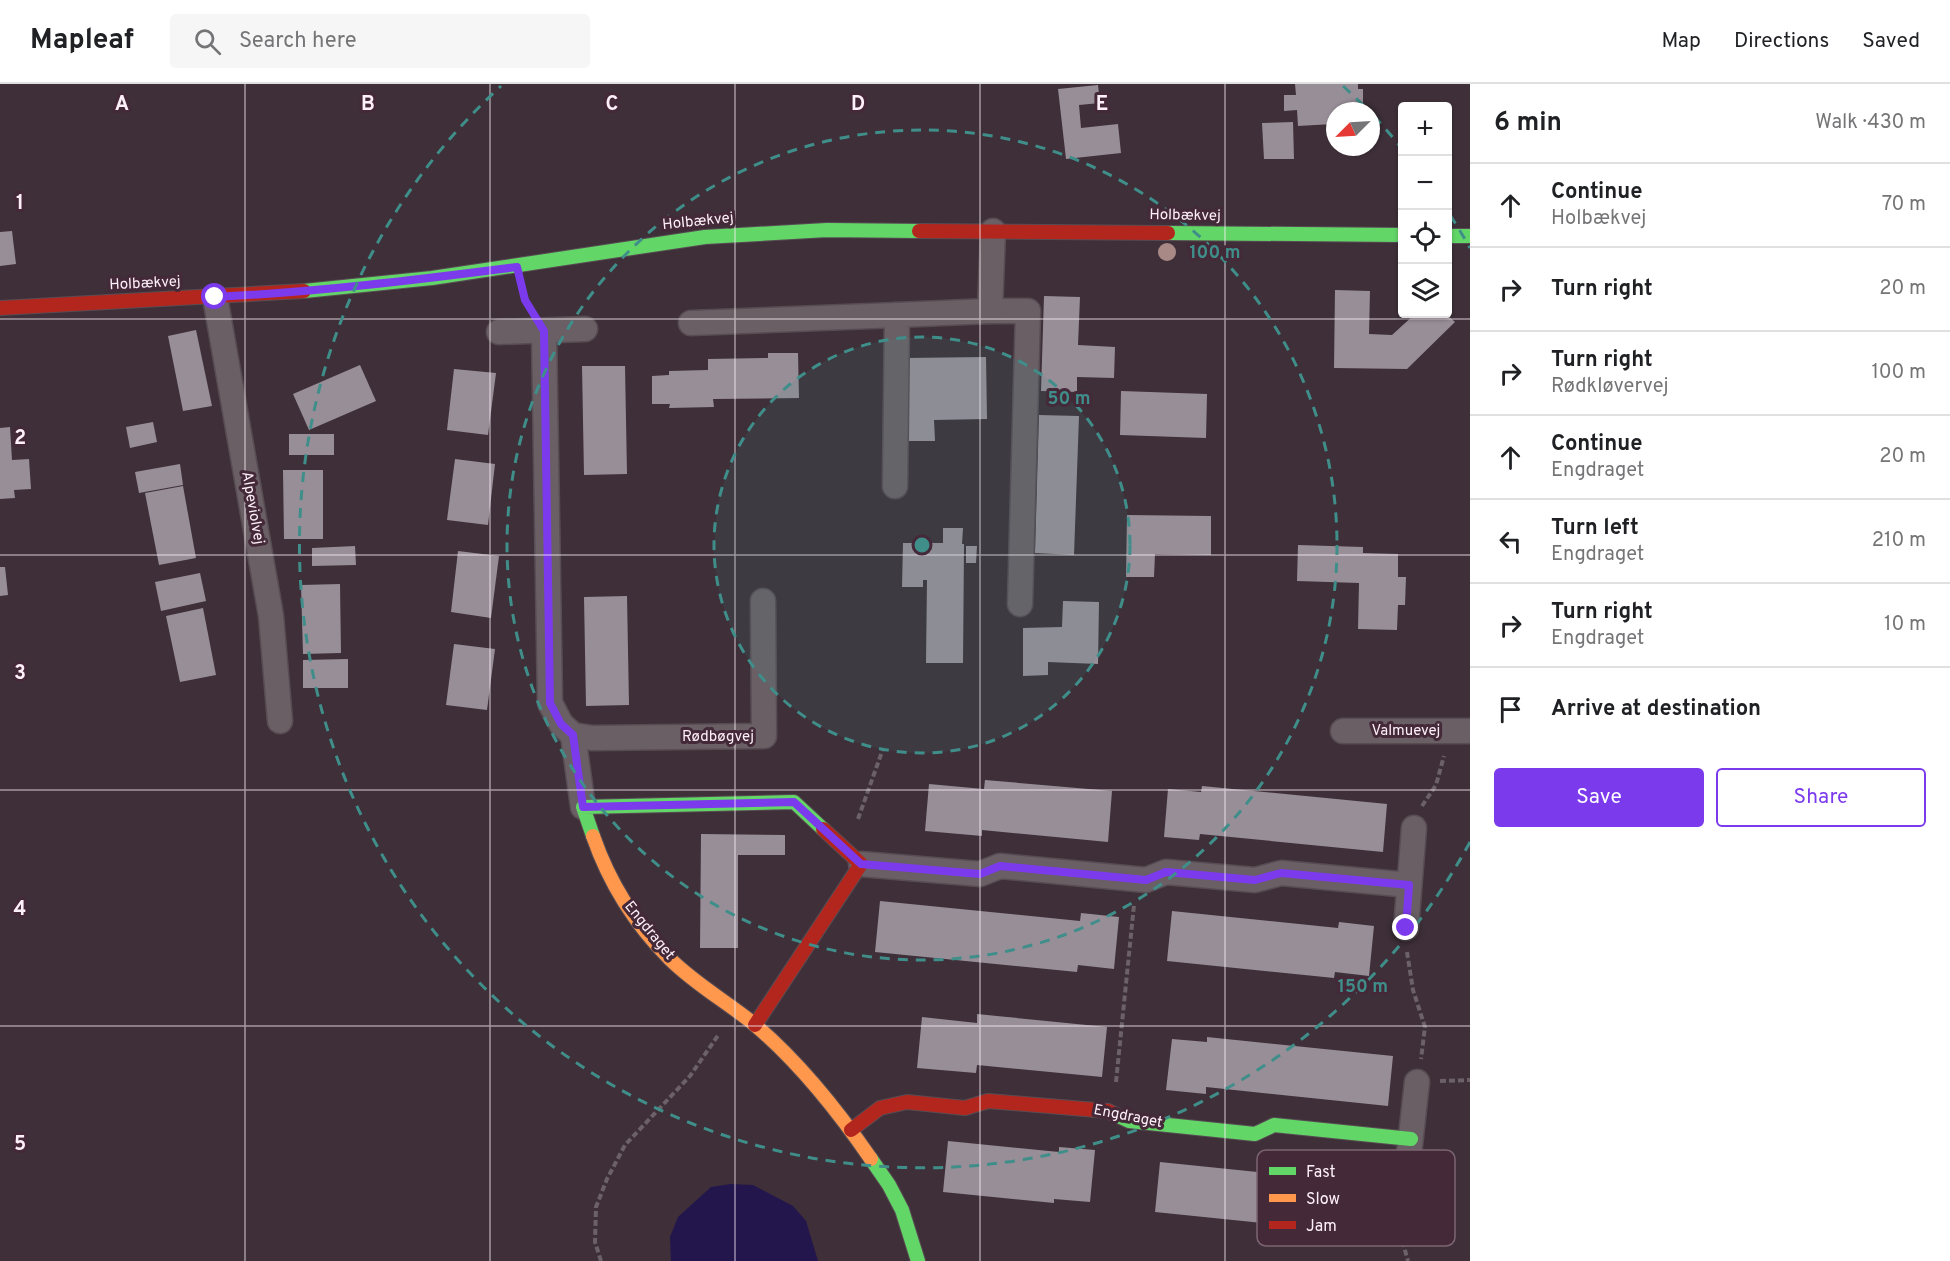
<!DOCTYPE html>
<meta charset="utf-8">
<style>
body{margin:0;font-family:Overpass,sans-serif;background:#f6f6f6;color:#202124}
.controls{position:absolute;right:18px;top:18px;display:grid;overflow:hidden;border-radius:6px;box-shadow:0 2px 4px #0004}
.controls button{width:54px;height:54px;display:grid;place-items:center;padding:0;border:0;border-bottom:2px solid #e0e0e0;background:#fff;color:#202124;font:30px sans-serif}
.compass{position:absolute;left:1326px;top:18px;width:54px;height:54px;border-radius:50%;background:#fff;box-shadow:0 2px 4px #0004;rotate:246deg}
.stop{position:absolute;width:18px;height:18px;margin:-14px;border:4px solid #7c3aed;border-radius:50%;background:#fff}
.stop.end{background:#7c3aed;border-color:#fff;box-shadow:0 2px 6px #0008}
.list{margin:0;padding:0;list-style:none}
h2{display:flex;justify-content:space-between;align-items:center;height:78px;margin:0;padding:0 24px;font-size:26px}
h2 small{font-size:20px;font-weight:400;color:#757577}
.list li{display:grid;grid-template-columns:39px 1fr auto;gap:18px;align-items:center;box-sizing:border-box;height:84px;padding:0 24px;border-top:2px solid #e0e0e0}
.list b{display:block;font-size:22px;white-space:nowrap}
.list p{margin:0;font-size:20px;white-space:nowrap;color:#757577}
.list em{font-size:20px;font-style:normal;color:#757577}
.actions{display:flex;gap:12px;padding:18px 24px}
.actions a{flex:1;padding:14px 0;border:2px solid #7c3aed;border-radius:6px;text-align:center;font-size:21px;color:#7c3aed}
.actions .main{background:#7c3aed;color:#fff}
.icon{flex:none;width:33px;height:33px;fill:none;stroke:currentColor;stroke-width:2;stroke-linecap:round;stroke-linejoin:round}
.map{position:relative;flex:none;width:1470px;height:1177px;overflow:hidden}
header{display:flex;align-items:center;gap:36px;box-sizing:border-box;height:84px;padding:0 30px;background:#fff;border-bottom:2px solid #e0e0e0}
header strong{font-size:28px}
nav{display:flex;gap:33px;margin-inline-start:auto;font-size:21px}
.search{width:420px;height:54px;background:#f6f6f6;display:flex;align-items:center;gap:15px;box-sizing:border-box;padding:0 21px;border-radius:6px;color:#757577;font-size:22px}
main{display:flex}
aside{flex:1;background:#fff}
.map>svg:first-child{display:block}
.water{fill:#23164d}
.building{fill:#988e98}
.lines{fill:none;stroke-linecap:round;stroke-linejoin:round}
.street-casing{stroke:#584c53;stroke-width:27}
.fast-casing{stroke:#584c53;stroke-width:16}
.slow-casing{stroke:#584c53;stroke-width:16}
.jam-casing{stroke:#584c53;stroke-width:16}
.path{stroke:#6b6167;stroke-width:4;stroke-dasharray:6 3;stroke-linecap:butt}
.street{stroke:#695f65;stroke-width:24}
.fast{stroke:#63d668;stroke-width:14}
.slow{stroke:#ff974d;stroke-width:14}
.jam{stroke:#b3261e;stroke-width:14}
.tree{fill:#a88985}
.route{stroke:#7c3aed;stroke-width:8}
.grid{fill:none;stroke:#fef0f8;stroke-width:1.5;stroke-opacity:0.55}
.ring{fill:none;stroke:#3f8e8a;stroke-width:3;stroke-dasharray:10 8}
.labels{text-anchor:middle;dominant-baseline:central;stroke-width:6;stroke-linejoin:round;paint-order:stroke}
.street-label{font-size:15px;fill:#fef0f8;stroke:#442939}
.key{fill:#442939;stroke:#7c6572;stroke-width:1.5}
.key-label{font-size:16px;fill:#fef0f8}
.grid-label{font-size:20px;text-anchor:middle;font-weight:bold;fill:#fef0f8;stroke:#442939;stroke-width:6;stroke-linejoin:round;paint-order:stroke}
.centre{fill:#3f8e8a;stroke:#442939;stroke-width:3}
.ring-label{font-size:18px;text-anchor:middle;font-weight:bold;fill:#3f8e8a;stroke:#442939;stroke-width:6;stroke-linejoin:round;paint-order:stroke}
</style>
<header>
<strong>Mapleaf</strong>
<div class="search"><svg class="icon" aria-label="search" viewBox="0 0 24 24"><circle cx="10" cy="10" r="6"/><path d="M15 15l6 6"/></svg>Search here</div>
<nav><a>Map</a><a>Directions</a><a>Saved</a></nav>
</header>
<main>
<div class="map">
<svg width="1470" height="1177" viewBox="0 0 1470 1177">
<rect width="100%" height="100%" fill="#3e2f38"/>
<polygon class="water" points="731,1100 753,1101 793,1122 806,1137 818,1177 671,1177 670,1153 678,1133 711,1103"/>
<g class="building">
<polygon points="1295,0 1358,0 1358,5 1363,5 1363,20 1358,20 1359,27 1333,28 1333,40 1298,42 1297,26 1284,27 1284,11 1296,11"/>
<polygon points="1098,1 1100,19 1079,21 1081,44 1118,40 1121,69 1066,75 1058,5"/>
<polygon points="1293,38 1294,75 1264,75 1262,39"/>
<polygon points="12,147 16,180 0,182 0,148"/>
<polygon points="1335,206 1370,207 1369,250 1392,251 1415,230 1446,230 1455,238 1407,285 1334,284"/>
<polygon points="1044,212 1080,213 1078,261 1115,263 1114,294 1077,293 1077,308 1041,307"/>
<polygon points="196,246 212,322 183,327 168,252"/>
<polygon points="768,269 798,269 799,314 713,315 714,323 669,324 670,320 652,320 652,292 669,291 669,287 708,286 708,275 768,274"/>
<polygon points="986,273 987,335 934,336 935,357 907,357 906,274"/>
<polygon points="360,281 376,317 309,346 293,310"/>
<polygon points="582,282 625,282 627,390 584,391"/>
<polygon points="454,285 496,289 488,351 447,346"/>
<polygon points="1121,307 1207,310 1206,354 1120,351"/>
<polygon points="1039,331 1079,332 1074,471 1035,469"/>
<polygon points="153,338 157,358 130,364 126,343"/>
<polygon points="10,343 12,376 29,375 31,405 14,406 15,414 0,415 0,344"/>
<rect x="289" y="350" width="45" height="21"/>
<polygon points="455,375 495,380 488,441 447,436"/>
<polygon points="180,380 183,401 139,409 135,388"/>
<polygon points="283,386 323,386 323,455 284,455"/>
<polygon points="183,402 196,474 159,481 145,409"/>
<polygon points="1127,431 1211,432 1211,471 1155,470 1154,493 1126,493"/>
<polygon points="943,444 963,444 962,460 964,460 963,579 926,579 927,496 923,496 923,503 902,503 903,459 943,459"/>
<polygon points="1298,461 1363,463 1363,469 1398,470 1398,493 1406,493 1405,521 1398,521 1397,546 1358,545 1359,499 1297,497"/>
<polygon points="355,462 356,481 312,482 312,464"/>
<polygon points="966,462 977,462 976,479 966,479"/>
<polygon points="458,467 499,472 491,534 451,528"/>
<polygon points="0,483 5,483 8,511 0,512"/>
<polygon points="200,489 206,517 161,527 155,498"/>
<polygon points="340,500 341,569 303,570 301,501"/>
<polygon points="627,512 629,621 586,622 584,513"/>
<polygon points="1063,517 1099,518 1098,580 1048,578 1048,591 1023,592 1023,544 1062,543"/>
<polygon points="203,524 216,591 180,598 166,532"/>
<polygon points="454,560 495,565 487,626 446,621"/>
<polygon points="348,575 348,604 303,604 303,576"/>
<polygon points="985,696 1112,707 1108,758 982,746 982,752 925,747 929,700 984,705"/>
<polygon points="1202,702 1387,720 1383,768 1200,750 1199,756 1164,753 1168,705 1201,708"/>
<polygon points="701,750 785,751 785,771 738,771 738,864 700,864"/>
<polygon points="880,817 1080,837 1081,829 1119,833 1114,885 1078,881 1077,888 875,868"/>
<polygon points="1172,827 1338,844 1339,838 1374,842 1369,892 1335,888 1334,894 1167,877"/>
<polygon points="977,930 1107,943 1102,993 977,981 976,989 917,984 922,933 977,939"/>
<polygon points="1207,953 1393,972 1388,1022 1206,1003 1206,1010 1166,1006 1172,955 1207,958"/>
<polygon points="948,1057 1059,1068 1059,1063 1095,1066 1090,1118 1054,1115 1054,1119 943,1108"/>
<polygon points="1160,1078 1344,1097 1345,1089 1380,1093 1375,1143 1342,1140 1342,1147 1155,1128"/>
</g>
<g class="lines">
<defs>
<g id="street">
<polyline points="215,213 271,532 280,637"/>
<polyline points="990,227 1028,227 1020,520"/>
<polyline points="691,239 897,231"/>
<polyline points="544,247 550,619 561,640 573,651"/>
<polyline points="499,248 585,245"/>
<polyline points="895,402 897,231 990,227 993,147"/>
<polyline points="1343,647 1470,647"/>
<polyline points="573,651 592,654 764,652 763,517"/>
<polyline points="573,651 583,723"/>
<polyline points="861,780 980,790 1000,782 1146,796 1166,788 1255,796 1281,789 1409,801"/>
<polyline points="1406,844 1414,744"/>
<polyline points="1406,1097 1417,998"/>
</g>
<g id="fast">
<polyline points="1168,149 1402,151"/>
<polyline points="1448,152 1470,152"/>
<polyline points="304,207 432,194 705,153 827,146 919,147"/>
<polyline points="593,752 583,723 794,718 823,745"/>
<polyline points="1116,1031 1129,1037 1255,1050 1274,1041 1411,1055"/>
<polyline points="871,1075 889,1101 902,1126 918,1177"/>
</g>
<path id="slow" d="M 593,752 C 609,798 636,841 670,875 C 695,900 727,918 754,940 C 799,978 838,1027 871,1075"/>
<g id="jam">
<polyline points="919,147 1168,149"/>
<polyline points="0,224 304,207"/>
<polyline points="755,941 861,780 823,745"/>
<polyline points="851,1046 880,1024 907,1018 965,1024 988,1017 1108,1027 1116,1031"/>
</g>
</defs>
<use href="#street" class="street-casing"/>
<use href="#fast" class="fast-casing"/>
<use href="#slow" class="slow-casing"/>
<use href="#jam" class="jam-casing"/>
<g class="path">
<polyline points="1422,722 1436,701 1444,672"/>
<polyline points="858,735 883,665"/>
<polyline points="1407,868 1413,906 1425,943 1421,975"/>
<polyline points="1440,997 1470,996"/>
<polyline points="1116,998 1134,821"/>
<polyline points="1405,1121 1403,1159 1408,1177"/>
<polyline points="601,1177 595,1158 596,1123 607,1095 625,1061 690,992 719,950"/>
</g>
<use href="#street" class="street"/>
<use href="#fast" class="fast"/>
<use href="#slow" class="slow"/>
<use href="#jam" class="jam"/>
</g>
<circle class="tree" cx="1167" cy="168" r="9"/>
<g class="lines">
<path class="route" d="M 215,213 C 317,208 416,196 517,183 L 525,216 L 544,247 L 550,619 L 561,640 L 573,651 L 583,723 L 794,718 L 861,780 L 980,790 L 1000,782 L 1146,796 L 1166,788 L 1255,796 L 1281,789 L 1409,801 L 1406,844"/>
</g>
<path class="grid" d="M 245,0 L 245,1177M 490,0 L 490,1177M 735,0 L 735,1177M 980,0 L 980,1177M 1225,0 L 1225,1177M 0,235 L 1470,235M 0,471 L 1470,471M 0,706 L 1470,706M 0,942 L 1470,942"/>
<circle cx="922" cy="461" r="208" fill="#3f8e8a" fill-opacity=".12"/>
<g class="ring">
<circle cx="922" cy="461" r="208"/>
<circle cx="922" cy="461" r="415"/>
<path d="M1470 758A623 623 0 1 1 501 2M1343 2A623 623 0 0 1 1366 24M1374 32A623 623 0 0 1 1399 61M1450 131A623 623 0 0 1 1470 164"/>
</g>
<g class="labels">
<g class="street-label">
<text transform="translate(1185 132) rotate(1)">Holbækvej</text>
<text transform="translate(698 138) rotate(-6)">Holbækvej</text>
<text transform="translate(145 200) rotate(-3)">Holbækvej</text>
<text transform="translate(252 424) rotate(80)">Alpeviolvej</text>
<text x="1406" y="647">Valmuevej</text>
<text x="718" y="653">Rødbøgvej</text>
<text transform="translate(649 847) rotate(51)">Engdraget</text>
<text transform="translate(1128 1033) rotate(11)">Engdraget</text>
</g>
</g>
<rect x="1257" y="1066" width="198" height="96" rx="9" class="key"/>
<rect x="1269" y="1083" width="27" height="8" fill="#63d668"/>
<rect x="1269" y="1110" width="27" height="8" fill="#ff974d"/>
<rect x="1269" y="1137" width="27" height="8" fill="#b3261e"/>
<g class="key-label">
<text x="1306" y="1093">Fast</text>
<text x="1306" y="1120">Slow</text>
<text x="1306" y="1147">Jam</text>
</g>
<g class="grid-label">
<text x="122" y="26">A</text>
<text x="368" y="26">B</text>
<text x="612" y="26">C</text>
<text x="858" y="26">D</text>
<text x="1102" y="26">E</text>
<text x="20" y="125">1</text>
<text x="20" y="360">2</text>
<text x="20" y="595">3</text>
<text x="20" y="831">4</text>
<text x="20" y="1066">5</text>
</g>
<circle cx="922" cy="461" r="9" class="centre"/>
<g class="ring-label">
<text x="1215" y="174">100 m</text>
<text x="1069" y="320">50 m</text>
<text x="1363" y="908">150 m</text>
</g>
</svg>
<div class="controls">
<button>+</button>
<button>−</button>
<button><svg class="icon" aria-label="locate" viewBox="0 0 24 24"><circle cx="12" cy="12" r="6"/><path d="M12 2v4M12 18v4M2 12h4M18 12h4"/></svg></button>
<button><svg class="icon" aria-label="layers" viewBox="0 0 24 24"><path d="M12 4l9 5-9 5-9-5zM3 14l9 5 9-5"/></svg></button>
</div>
<svg class="compass" viewBox="-18 -18 36 36"><path d="M0-13l5 13h-10z" fill="#e53935"/><path d="M0 13l5-13h-10z" fill="#757577"/></svg>
<div class="stop" style="left:215px;top:213px"></div>
<div class="stop end" style="left:1406px;top:844px"></div>
</div>
<aside>
<h2>6 min<small>Walk · 430 m</small></h2>
<ul class="list">
<li><svg class="icon" aria-label="ahead" viewBox="0 0 24 24"><path d="M12 20V5M6 11l6-6 6 6"/></svg><div><b>Continue</b><p>Holbækvej</p></div><em>70 m</em></li>
<li><svg class="icon" aria-label="right" viewBox="0 0 24 24"><path d="M7 20v-9h11M14 6l5 5-5 5"/></svg><div><b>Turn right</b></div><em>20 m</em></li>
<li><svg class="icon" aria-label="right" viewBox="0 0 24 24"><path d="M7 20v-9h11M14 6l5 5-5 5"/></svg><div><b>Turn right</b><p>Rødkløvervej</p></div><em>100 m</em></li>
<li><svg class="icon" aria-label="ahead" viewBox="0 0 24 24"><path d="M12 20V5M6 11l6-6 6 6"/></svg><div><b>Continue</b><p>Engdraget</p></div><em>20 m</em></li>
<li><svg class="icon" aria-label="left" viewBox="0 0 24 24"><path d="M17 20v-9H6M10 6l-5 5 5 5"/></svg><div><b>Turn left</b><p>Engdraget</p></div><em>210 m</em></li>
<li><svg class="icon" aria-label="right" viewBox="0 0 24 24"><path d="M7 20v-9h11M14 6l5 5-5 5"/></svg><div><b>Turn right</b><p>Engdraget</p></div><em>10 m</em></li>
<li><svg class="icon" aria-label="arrive" viewBox="0 0 24 24"><path d="M6 21V4h12l-3 4 3 4H6"/></svg><div><b>Arrive at destination</b></div></li>
</ul>
<div class="actions"><a class="main">Save</a><a>Share</a></div>
</aside>
</main>
